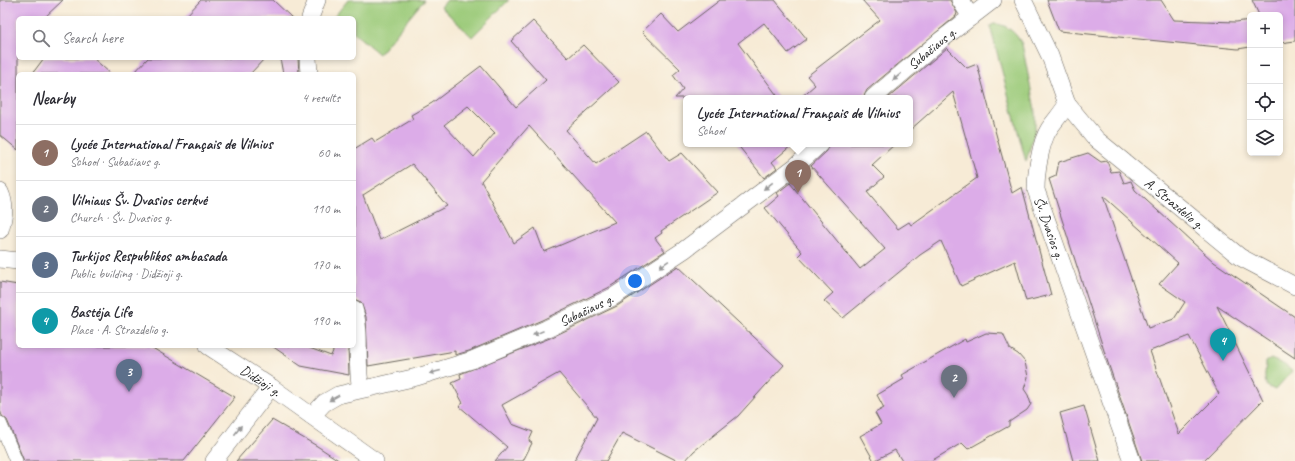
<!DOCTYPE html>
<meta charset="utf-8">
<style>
body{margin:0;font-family:Caveat,sans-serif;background:#f7f7f7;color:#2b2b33}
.controls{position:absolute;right:12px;top:12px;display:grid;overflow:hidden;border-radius:6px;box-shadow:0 2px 6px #0003}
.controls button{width:36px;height:36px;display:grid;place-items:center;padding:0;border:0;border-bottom:1px solid #e1e1e2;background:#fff;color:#2b2b33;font:20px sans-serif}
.you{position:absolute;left:635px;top:281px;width:14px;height:14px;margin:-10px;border:3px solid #fff;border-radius:50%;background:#1a73e8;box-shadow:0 0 0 6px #1a73e833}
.badge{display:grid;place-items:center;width:26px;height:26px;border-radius:50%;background:#d1495b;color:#fff;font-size:13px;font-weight:700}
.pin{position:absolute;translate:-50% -33px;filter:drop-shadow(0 1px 2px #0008)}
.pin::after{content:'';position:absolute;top:21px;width:14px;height:12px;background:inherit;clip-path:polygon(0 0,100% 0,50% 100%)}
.popup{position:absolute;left:683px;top:95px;width:230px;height:52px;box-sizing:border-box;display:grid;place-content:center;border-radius:6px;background:#fff;filter:drop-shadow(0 1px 3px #0005);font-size:13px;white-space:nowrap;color:#7c7c81}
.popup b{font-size:15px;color:#2b2b33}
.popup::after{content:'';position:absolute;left:50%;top:100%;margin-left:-8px;border:8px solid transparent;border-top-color:#fff}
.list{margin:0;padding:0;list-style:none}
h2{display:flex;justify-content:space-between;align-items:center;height:52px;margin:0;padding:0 16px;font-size:17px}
h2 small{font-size:13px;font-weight:400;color:#7c7c81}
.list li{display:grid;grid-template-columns:26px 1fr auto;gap:12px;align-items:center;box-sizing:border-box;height:56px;padding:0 16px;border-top:1px solid #e1e1e2}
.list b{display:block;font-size:15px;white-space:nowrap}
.list p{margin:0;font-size:13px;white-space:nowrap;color:#7c7c81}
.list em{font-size:13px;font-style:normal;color:#7c7c81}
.icon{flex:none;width:22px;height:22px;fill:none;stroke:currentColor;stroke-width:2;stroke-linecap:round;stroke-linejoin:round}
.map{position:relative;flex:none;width:1295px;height:461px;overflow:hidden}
.search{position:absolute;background:#fff;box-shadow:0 2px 6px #0003;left:16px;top:16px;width:340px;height:44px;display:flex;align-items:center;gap:10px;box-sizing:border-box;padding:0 14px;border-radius:6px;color:#7c7c81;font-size:15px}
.panel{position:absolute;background:#fff;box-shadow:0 2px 6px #0003;left:16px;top:72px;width:340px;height:276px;border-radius:6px}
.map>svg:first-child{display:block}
.green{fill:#9ccb7a;stroke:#5c744b}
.building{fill:#dcace8;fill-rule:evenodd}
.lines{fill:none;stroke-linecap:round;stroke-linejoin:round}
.pedestrian-casing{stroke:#69645d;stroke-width:14}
.minor-casing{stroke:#69645d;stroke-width:18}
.pedestrian{stroke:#fff;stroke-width:13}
.minor{stroke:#fff;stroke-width:17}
.oneway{fill:#999}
.labels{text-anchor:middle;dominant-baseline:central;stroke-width:3;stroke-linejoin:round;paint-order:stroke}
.street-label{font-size:14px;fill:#1c1c1c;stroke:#fbf7ec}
</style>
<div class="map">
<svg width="1295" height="461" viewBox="0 0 1295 461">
<rect width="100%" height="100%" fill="#fbf7ec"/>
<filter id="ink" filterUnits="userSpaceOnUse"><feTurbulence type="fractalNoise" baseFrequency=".025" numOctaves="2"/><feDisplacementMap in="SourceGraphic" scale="8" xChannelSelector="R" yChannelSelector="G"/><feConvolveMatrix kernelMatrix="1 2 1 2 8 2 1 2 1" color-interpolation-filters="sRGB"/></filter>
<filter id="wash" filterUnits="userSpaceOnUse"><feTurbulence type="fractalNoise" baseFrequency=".012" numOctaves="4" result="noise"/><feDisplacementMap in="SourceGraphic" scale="16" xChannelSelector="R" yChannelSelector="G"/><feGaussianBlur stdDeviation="0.9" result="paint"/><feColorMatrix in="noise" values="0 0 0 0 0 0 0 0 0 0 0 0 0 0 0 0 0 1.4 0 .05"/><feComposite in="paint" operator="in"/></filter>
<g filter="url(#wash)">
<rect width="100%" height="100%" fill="#f7ebd6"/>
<g class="green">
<polygon points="348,0 424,0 379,54 354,33 354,18 334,17"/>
<polygon points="447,0 509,0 472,37 441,7"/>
<path d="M 994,24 C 1007,24 1016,33 1022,44 L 1035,110 L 1035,130 L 1026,162 L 990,26 Z"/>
<path d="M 1271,359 L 1285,365 L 1292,371 L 1275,390 L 1267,386 C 1263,376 1266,372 1266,362 Z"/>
</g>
<g id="blocks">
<g class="building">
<polygon points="0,0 63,0 44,18 18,18 18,150 0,135"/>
<polygon points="201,0 273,0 292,18 184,18"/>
<polygon points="720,0 775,0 807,39 788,53 764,23 738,43 779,98 675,98 683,89 673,75 680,69 642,32 661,14 678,32"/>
<polygon points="862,0 950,0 957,13 956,16 867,90 863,98 800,98 815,85 807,76 880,20"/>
<polygon points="1047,0 1161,0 1174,20 1236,22 1250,20 1250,47 1238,49 1059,31"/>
<polygon points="1252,0 1295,0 1295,41 1280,43 1280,15 1259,15"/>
<path d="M 533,21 L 568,58 L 583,45 L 619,82 L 566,130 L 596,164 L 646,131 L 669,161 L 682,153 L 718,192 L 661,231 L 662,233 L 655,238 L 665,251 L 608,288 L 542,320 L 469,351 L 455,355 L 455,351 L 368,366 L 366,317 L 361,302 L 354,299 L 354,149 L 372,138 L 375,142 L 413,119 L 411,115 L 432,103 L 481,66 L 516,107 L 546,80 L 511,41 ZM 468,106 L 495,133 L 474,157 L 444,125 ZM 529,126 L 615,222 L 544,252 L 535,228 L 514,243 L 481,181 ZM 412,164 L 447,206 L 380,240 L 363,195 Z"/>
<polygon points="947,48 967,68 977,64 1012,193 1022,187 1051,295 1026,301 1015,261 961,286 941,241 920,255 843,318 824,301 833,293 798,256 802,252 765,208 779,196 777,193 790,183 860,269 885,249 811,166 827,151 830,144 895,144 872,165 884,177 867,192 898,229 909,222 911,225 977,178 953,92 910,130 910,98 888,98"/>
<polygon points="44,58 93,58 111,74 32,74"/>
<polygon points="148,58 265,58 250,74 133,74"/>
<polygon points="280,58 298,58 299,74 283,74"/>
<polygon points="737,144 805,144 798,151 792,145 772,162 777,168 764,178"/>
<path d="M 1088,153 L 1101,162 L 1107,161 L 1111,172 L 1119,171 L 1124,183 L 1131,181 L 1135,190 L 1214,262 L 1295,317 L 1295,358 L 1217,306 L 1263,400 L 1203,461 L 1142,461 L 1107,360 L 1049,179 L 1056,176 L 1059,162 ZM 1103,196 L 1178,263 L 1159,284 L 1185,302 L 1174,319 L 1148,328 ZM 1189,336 L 1219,394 L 1179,434 L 1150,351 Z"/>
<polygon points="678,266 784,365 738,416 694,451 685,461 678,461 622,433 606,461 574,461 597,418 559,373 502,405 512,424 533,432 529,441 532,443 523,461 495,461 507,447 459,406 463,403 452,383 461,379 460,374 550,338 617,306"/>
<polygon points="0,282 18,285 18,346 149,346 235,397 184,461 24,461 7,420 2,416 0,410"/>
<polygon points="986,333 1003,334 1010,349 1018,354 1025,362 1028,377 1024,389 1028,395 1031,404 1027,410 1009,422 1009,426 968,449 962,443 931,461 902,461 895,450 874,461 860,436 881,424 875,413 884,408 877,395 904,379 902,375 965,339 966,342"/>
<polygon points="272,346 304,346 331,356 335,346 348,346 349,375 301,366"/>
<polygon points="1084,406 1100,461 1073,461 1060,413"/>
<polygon points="272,420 317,446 340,461 236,461"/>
</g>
</g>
</g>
<g filter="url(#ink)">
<use href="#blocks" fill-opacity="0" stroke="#69645d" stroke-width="1"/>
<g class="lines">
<defs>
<polyline id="pedestrian" points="0,423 16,461"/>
<g id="minor">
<polyline points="960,0 971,17"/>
<path id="s1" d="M 1023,0 L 1050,56 L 1067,104 L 1096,139 L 1240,257 L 1295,286"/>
<polyline points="310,18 317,0"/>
<polyline points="308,58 309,74"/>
<path id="s2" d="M 873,98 L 941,40 L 993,0"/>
<path id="s3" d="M 1067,104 C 1062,113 1055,120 1049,129 C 1040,143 1036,174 1036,190 L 1132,461"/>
<path d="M 0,192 C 6,205 4,217 0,230"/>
<polyline points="0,259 18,261"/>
<path d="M 354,309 C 362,335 355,363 361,389"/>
<path id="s4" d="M 208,346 L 271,387 L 375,461"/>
<path id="s5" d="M 312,416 L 324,403 L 338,395 L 417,377 L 472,360 L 546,329 L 613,297 L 684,250 L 796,166 L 820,144"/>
<polyline points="214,461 271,387"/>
</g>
</defs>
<use href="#pedestrian" class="pedestrian-casing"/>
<use href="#minor" class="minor-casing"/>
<use href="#pedestrian" class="pedestrian"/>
<use href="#minor" class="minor"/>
</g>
<defs><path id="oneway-solid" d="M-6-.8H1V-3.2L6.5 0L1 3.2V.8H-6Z"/></defs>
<g class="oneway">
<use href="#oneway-solid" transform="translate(897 77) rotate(140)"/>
<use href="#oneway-solid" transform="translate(768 186) rotate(143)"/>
<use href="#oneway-solid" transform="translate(664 264) rotate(145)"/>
<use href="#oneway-solid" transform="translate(538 333) rotate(158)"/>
<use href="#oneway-solid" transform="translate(435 372) rotate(165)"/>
<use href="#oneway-solid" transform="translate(334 398) rotate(151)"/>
<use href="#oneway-solid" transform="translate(238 430) rotate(-53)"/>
</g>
</g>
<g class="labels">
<g class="street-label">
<text stroke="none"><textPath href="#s2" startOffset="77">Subačiaus g.</textPath></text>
<text stroke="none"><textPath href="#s1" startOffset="260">A. Strazdelio g.</textPath></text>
<text stroke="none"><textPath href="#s3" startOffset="134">Šv. Dvasios g.</textPath></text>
<text stroke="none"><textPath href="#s5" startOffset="297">Subačiaus g.</textPath></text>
<text stroke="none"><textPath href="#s4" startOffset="63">Didžioji g.</textPath></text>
</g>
</g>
</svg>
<div class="controls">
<button>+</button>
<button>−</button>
<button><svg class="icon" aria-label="locate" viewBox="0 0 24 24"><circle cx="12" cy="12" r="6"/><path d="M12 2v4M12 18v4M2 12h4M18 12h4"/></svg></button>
<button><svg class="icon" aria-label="layers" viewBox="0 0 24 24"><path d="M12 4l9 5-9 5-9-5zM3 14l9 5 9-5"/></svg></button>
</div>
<div class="you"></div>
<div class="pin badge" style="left:798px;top:193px;background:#8d6e63">1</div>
<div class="popup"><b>Lycée International Français de Vilnius</b>School</div>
<div class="pin badge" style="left:954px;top:398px;background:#6b7280">2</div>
<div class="pin badge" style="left:129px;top:392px;background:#5c6f8a">3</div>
<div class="pin badge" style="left:1223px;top:361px;background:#0f9aa8">4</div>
<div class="search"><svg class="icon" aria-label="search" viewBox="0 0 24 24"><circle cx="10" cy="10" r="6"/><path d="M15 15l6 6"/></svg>Search here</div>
<section class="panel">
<h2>Nearby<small>4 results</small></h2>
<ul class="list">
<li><span class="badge" style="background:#8d6e63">1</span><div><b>Lycée International Français de Vilnius</b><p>School · Subačiaus g.</p></div><em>60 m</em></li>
<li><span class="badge" style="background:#6b7280">2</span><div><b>Vilniaus Šv. Dvasios cerkvė</b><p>Church · Šv. Dvasios g.</p></div><em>110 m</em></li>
<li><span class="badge" style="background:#5c6f8a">3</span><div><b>Turkijos Respublikos ambasada</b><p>Public building · Didžioji g.</p></div><em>170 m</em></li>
<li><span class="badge" style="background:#0f9aa8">4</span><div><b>Bastėja Life</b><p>Place · A. Strazdelio g.</p></div><em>190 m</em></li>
</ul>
</section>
</div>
